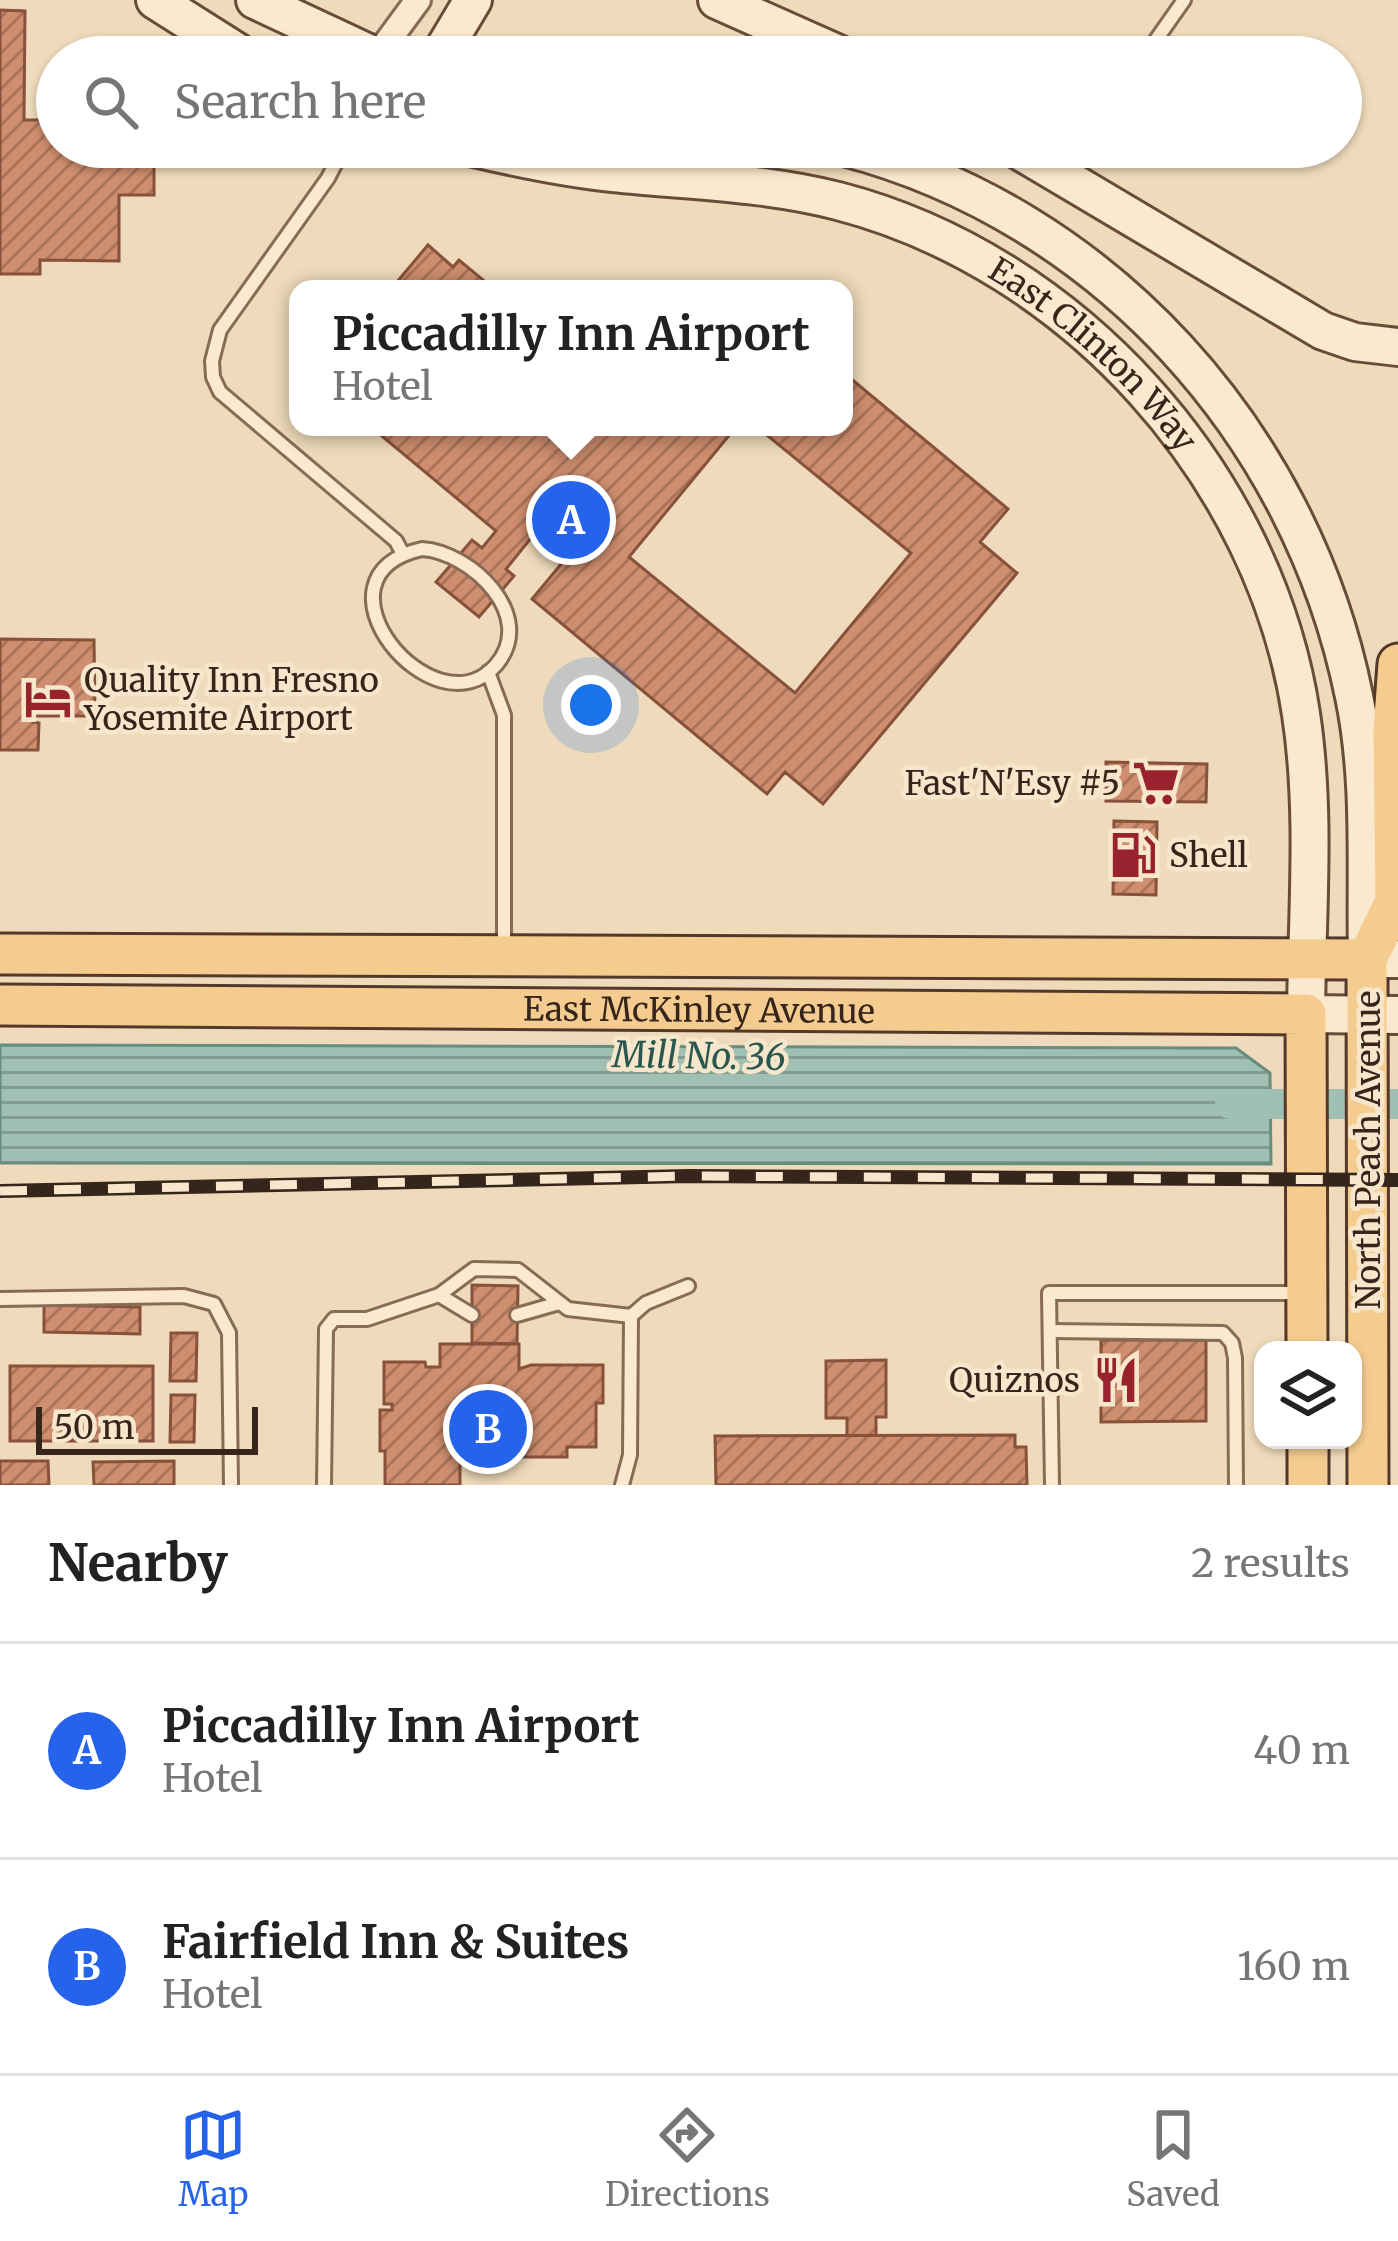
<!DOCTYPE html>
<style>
body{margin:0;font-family:Merriweather,serif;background:#f2f2f2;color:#222}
.controls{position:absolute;right:36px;bottom:36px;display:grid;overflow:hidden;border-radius:24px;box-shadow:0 3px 9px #0004}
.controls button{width:108px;height:108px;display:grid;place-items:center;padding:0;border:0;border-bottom:3px solid #e0e0e0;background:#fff;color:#222;font:60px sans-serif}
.scale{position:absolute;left:36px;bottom:30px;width:222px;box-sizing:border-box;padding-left:12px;border:6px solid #35251a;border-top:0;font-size:33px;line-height:42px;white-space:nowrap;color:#35251a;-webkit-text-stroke:9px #f6e6cb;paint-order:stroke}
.you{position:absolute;left:591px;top:705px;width:42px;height:42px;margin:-30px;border:9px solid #fff;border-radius:50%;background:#1a73e8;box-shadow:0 0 0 18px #1a73e833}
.badge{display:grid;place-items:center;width:78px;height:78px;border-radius:50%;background:#2563eb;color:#fff;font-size:39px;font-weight:700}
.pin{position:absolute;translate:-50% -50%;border:6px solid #fff;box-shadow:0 3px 12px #0006}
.popup{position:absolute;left:289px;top:280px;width:564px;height:156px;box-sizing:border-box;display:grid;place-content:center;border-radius:24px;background:#fff;filter:drop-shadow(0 3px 9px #0005);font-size:39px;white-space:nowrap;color:#767676}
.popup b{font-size:45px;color:#222}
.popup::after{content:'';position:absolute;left:50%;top:100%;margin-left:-24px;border:24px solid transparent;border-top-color:#fff}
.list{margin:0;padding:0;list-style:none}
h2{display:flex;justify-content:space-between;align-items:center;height:156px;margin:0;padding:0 48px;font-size:51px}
h2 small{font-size:39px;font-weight:400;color:#767676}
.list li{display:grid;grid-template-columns:78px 1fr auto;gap:36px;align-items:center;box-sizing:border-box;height:216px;padding:0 48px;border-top:3px solid #e0e0e0}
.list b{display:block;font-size:45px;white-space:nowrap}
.list p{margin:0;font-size:39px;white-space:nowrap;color:#767676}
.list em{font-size:39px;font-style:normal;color:#767676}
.icon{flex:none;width:66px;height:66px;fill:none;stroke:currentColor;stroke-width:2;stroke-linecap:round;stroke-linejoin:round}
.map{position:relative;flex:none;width:1398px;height:1485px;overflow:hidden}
.search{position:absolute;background:#fff;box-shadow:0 3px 9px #0004;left:36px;right:36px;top:36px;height:132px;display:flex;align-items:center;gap:30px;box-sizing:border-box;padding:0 42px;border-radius:66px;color:#767676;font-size:45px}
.sheet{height:588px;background:#fff}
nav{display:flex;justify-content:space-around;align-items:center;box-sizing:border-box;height:168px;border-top:3px solid #e0e0e0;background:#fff;font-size:33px;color:#767676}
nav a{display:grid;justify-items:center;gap:6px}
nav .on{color:#2563eb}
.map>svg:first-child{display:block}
.water{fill:url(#water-rules);stroke:#678d80;stroke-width:3}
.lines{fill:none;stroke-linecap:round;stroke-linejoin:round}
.canal{stroke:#a0c0b3;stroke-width:30}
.building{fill:url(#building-hatch);stroke:#87513a;stroke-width:3}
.lane-casing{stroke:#876b55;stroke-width:18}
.street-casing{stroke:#876b55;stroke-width:30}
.secondary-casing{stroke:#684c38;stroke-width:42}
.primary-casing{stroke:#54392a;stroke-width:45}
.lane{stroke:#fae9ce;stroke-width:12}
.street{stroke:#fae9ce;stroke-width:24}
.secondary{stroke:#fae9ce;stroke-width:36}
.primary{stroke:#f5cc90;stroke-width:39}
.rail-casing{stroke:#35251a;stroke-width:14}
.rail{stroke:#f6e6cb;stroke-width:9;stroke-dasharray:27;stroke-linecap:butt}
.labels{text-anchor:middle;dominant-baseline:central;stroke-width:9;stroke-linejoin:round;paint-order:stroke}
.street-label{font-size:33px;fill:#35251a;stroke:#f6e6cb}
.poi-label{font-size:33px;fill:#35251a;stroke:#f6e6cb;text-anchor:start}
.water-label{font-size:36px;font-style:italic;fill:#29564f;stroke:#f6e6cb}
</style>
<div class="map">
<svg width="1398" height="1485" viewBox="0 0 1398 1485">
<defs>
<pattern id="water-rules" width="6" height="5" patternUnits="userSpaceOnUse" patternTransform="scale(3)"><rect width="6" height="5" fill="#a0c0b3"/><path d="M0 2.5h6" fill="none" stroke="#839c91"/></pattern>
<pattern id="building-hatch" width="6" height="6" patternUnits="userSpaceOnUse" patternTransform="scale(3)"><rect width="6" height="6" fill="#cf8e6f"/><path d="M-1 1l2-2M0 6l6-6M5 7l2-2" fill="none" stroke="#a9745a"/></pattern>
</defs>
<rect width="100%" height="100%" fill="#efdbbb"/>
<polygon class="water" points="0,1045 1236,1048 1270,1073 1271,1164 0,1163"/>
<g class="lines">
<polyline class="canal" points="1230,1104 1398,1104"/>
</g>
<g class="building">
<polygon points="0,10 25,11 24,120 57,120 57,147 154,147 154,195 119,195 119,261 40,260 40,274 0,274"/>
<polygon points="428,245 453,267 459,260 494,289 391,289"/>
<polygon points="844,373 1008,509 980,542 1017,573 823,804 785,772 767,794 532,599 562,563 531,538 506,569 514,576 479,617 436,582 472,540 482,548 496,531 371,427 736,427 629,557 795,693 911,553 757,427 844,427"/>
<polygon points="0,639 94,640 95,716 33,716 33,722 39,723 38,750 0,750"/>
<polygon points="1106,762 1207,764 1206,802 1106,801"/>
<polygon points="1114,821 1157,822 1156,895 1113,894"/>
<polygon points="472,1285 518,1286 517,1344 472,1343"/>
<polygon points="44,1305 140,1307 140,1334 44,1332"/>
<polygon points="171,1333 197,1333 196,1381 170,1381"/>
<polygon points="1101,1340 1206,1340 1206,1421 1101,1422"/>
<polygon points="440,1344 519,1344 519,1369 531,1365 603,1365 603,1403 596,1403 596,1447 567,1447 567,1457 479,1457 479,1449 460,1449 460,1485 385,1485 385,1451 380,1451 380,1410 392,1410 392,1404 384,1404 384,1362 425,1362 426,1367 440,1367"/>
<polygon points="886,1360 886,1417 876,1417 876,1436 847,1436 847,1418 826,1418 826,1361"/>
<rect x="10" y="1366" width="143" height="75"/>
<polygon points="171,1395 195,1395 194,1442 170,1442"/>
<polygon points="1015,1435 1015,1447 1026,1447 1027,1485 716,1485 715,1436"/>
<polygon points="0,1461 48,1461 49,1485 0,1485"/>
<polygon points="174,1461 174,1485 94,1485 93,1462"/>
</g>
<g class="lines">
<defs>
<g id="lane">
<polyline points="1144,57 1184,0"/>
<polyline points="344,147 328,178 220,330 212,361 213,377 220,392 396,541 403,554"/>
<polyline points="1059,161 1078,161 1102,147"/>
<path d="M 422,549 C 471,552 538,616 496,665 C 434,736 301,576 422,549 Z"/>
<polyline points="488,672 504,715 504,948"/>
<polyline points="439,1295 472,1315"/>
<polyline points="0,1299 184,1296 214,1304 229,1333 231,1485"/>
<polyline points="517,1315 559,1303"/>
<polyline points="1050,1331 1223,1333 1232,1343 1235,1358 1236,1485"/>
<polyline points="324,1485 326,1329 334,1319 367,1319 439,1295 474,1269 518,1270 568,1309 631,1316"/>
<polyline points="622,1485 630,1455 631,1316 646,1303 688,1286"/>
<polyline points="1052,1485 1049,1293 1300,1293"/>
</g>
<polyline id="street" points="376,57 418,0"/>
<g id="secondary">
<polyline points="155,0 245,57"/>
<polyline points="255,0 377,57"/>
<polyline points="717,0 845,57"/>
<polyline points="439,57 473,0"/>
<path id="s1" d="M 470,147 C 517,158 564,168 613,173 C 689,181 764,182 838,201 C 1073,262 1265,475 1301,714 C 1316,812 1307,915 1306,1014 L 1398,1015"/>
<path d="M 844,147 C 1104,215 1301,434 1354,696 C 1372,781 1365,874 1367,959 L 1398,959"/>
<polyline points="1013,147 1323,331 1355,342 1398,347"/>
</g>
<g id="primary">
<polyline points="0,954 1367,959"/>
<path id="s2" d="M 0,1005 L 1306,1014 L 1307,1350"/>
<polyline points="1308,1440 1308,1485"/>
<polyline points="1368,1485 1367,959 1395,901 1393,732 1398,664"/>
</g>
</defs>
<use href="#lane" class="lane-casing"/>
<use href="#street" class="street-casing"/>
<use href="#secondary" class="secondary-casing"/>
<use href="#primary" class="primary-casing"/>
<use href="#lane" class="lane"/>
<use href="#street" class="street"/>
<use href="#secondary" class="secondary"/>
<use href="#primary" class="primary"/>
<defs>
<polyline id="rail" points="0,1191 689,1176 1398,1180"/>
</defs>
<use href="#rail" class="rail-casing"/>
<use href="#rail" class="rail"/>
</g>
<defs>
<symbol id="hotel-bare" viewBox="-9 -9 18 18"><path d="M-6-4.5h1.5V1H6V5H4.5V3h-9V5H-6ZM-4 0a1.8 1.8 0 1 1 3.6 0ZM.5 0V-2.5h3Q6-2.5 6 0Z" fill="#98232f" stroke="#f6e6cb" stroke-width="2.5" paint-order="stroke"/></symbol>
<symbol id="supermarket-bare" viewBox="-9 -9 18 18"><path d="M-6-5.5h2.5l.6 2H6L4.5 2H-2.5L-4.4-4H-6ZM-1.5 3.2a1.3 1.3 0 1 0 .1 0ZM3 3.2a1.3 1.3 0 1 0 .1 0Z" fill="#98232f" stroke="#f6e6cb" stroke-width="2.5" paint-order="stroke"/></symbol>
<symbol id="fuel-bare" viewBox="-9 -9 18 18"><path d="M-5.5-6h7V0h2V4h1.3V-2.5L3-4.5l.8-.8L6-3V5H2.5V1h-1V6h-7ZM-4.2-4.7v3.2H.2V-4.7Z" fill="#98232f" stroke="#f6e6cb" stroke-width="2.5" paint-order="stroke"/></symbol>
<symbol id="restaurant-bare" viewBox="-9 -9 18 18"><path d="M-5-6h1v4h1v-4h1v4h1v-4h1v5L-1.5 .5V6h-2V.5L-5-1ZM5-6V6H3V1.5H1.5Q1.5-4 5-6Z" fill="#98232f" stroke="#f6e6cb" stroke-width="2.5" paint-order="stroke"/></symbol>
</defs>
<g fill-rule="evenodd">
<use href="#hotel-bare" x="15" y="666" width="66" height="66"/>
<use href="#supermarket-bare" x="1123" y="750" width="66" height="66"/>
<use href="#fuel-bare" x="1100" y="822" width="66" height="66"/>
<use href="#restaurant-bare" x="1083" y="1347" width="66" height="66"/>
</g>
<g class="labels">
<g class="street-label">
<text stroke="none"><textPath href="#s1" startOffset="675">East Clinton Way</textPath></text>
<text stroke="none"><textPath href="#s2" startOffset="699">East McKinley Avenue</textPath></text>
<text transform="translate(1368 1150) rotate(-90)">North Peach Avenue</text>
</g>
<g class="poi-label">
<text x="84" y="680">Quality Inn Fresno<tspan x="84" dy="38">Yosemite Airport</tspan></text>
<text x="1120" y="783" text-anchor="end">Fast'N'Esy #5</text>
<text x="1169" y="855">Shell</text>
<text x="1080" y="1380" text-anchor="end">Quiznos</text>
</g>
<g class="water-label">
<text transform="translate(699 1056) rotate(1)">Mill No. 36</text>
</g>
</g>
</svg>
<div class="controls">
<button><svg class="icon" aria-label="layers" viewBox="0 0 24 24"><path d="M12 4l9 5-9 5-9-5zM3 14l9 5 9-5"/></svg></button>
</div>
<div class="scale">50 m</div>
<div class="you"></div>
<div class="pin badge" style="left:571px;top:520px">A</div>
<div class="popup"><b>Piccadilly Inn Airport</b>Hotel</div>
<div class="pin badge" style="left:488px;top:1429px">B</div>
<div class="search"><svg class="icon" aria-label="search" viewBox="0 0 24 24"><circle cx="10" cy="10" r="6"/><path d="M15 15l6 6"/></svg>Search here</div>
</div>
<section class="sheet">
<h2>Nearby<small>2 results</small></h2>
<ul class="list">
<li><span class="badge">A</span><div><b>Piccadilly Inn Airport</b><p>Hotel</p></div><em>40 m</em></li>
<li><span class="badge">B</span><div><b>Fairfield Inn &amp; Suites</b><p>Hotel</p></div><em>160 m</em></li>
</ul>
</section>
<nav>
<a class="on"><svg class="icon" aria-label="map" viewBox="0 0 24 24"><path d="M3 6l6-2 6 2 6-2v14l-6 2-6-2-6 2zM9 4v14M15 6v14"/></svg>Map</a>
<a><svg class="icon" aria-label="directions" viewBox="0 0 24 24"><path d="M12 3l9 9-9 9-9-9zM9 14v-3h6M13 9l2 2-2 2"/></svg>Directions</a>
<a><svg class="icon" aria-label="saved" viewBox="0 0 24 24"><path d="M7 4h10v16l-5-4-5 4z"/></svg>Saved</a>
</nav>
